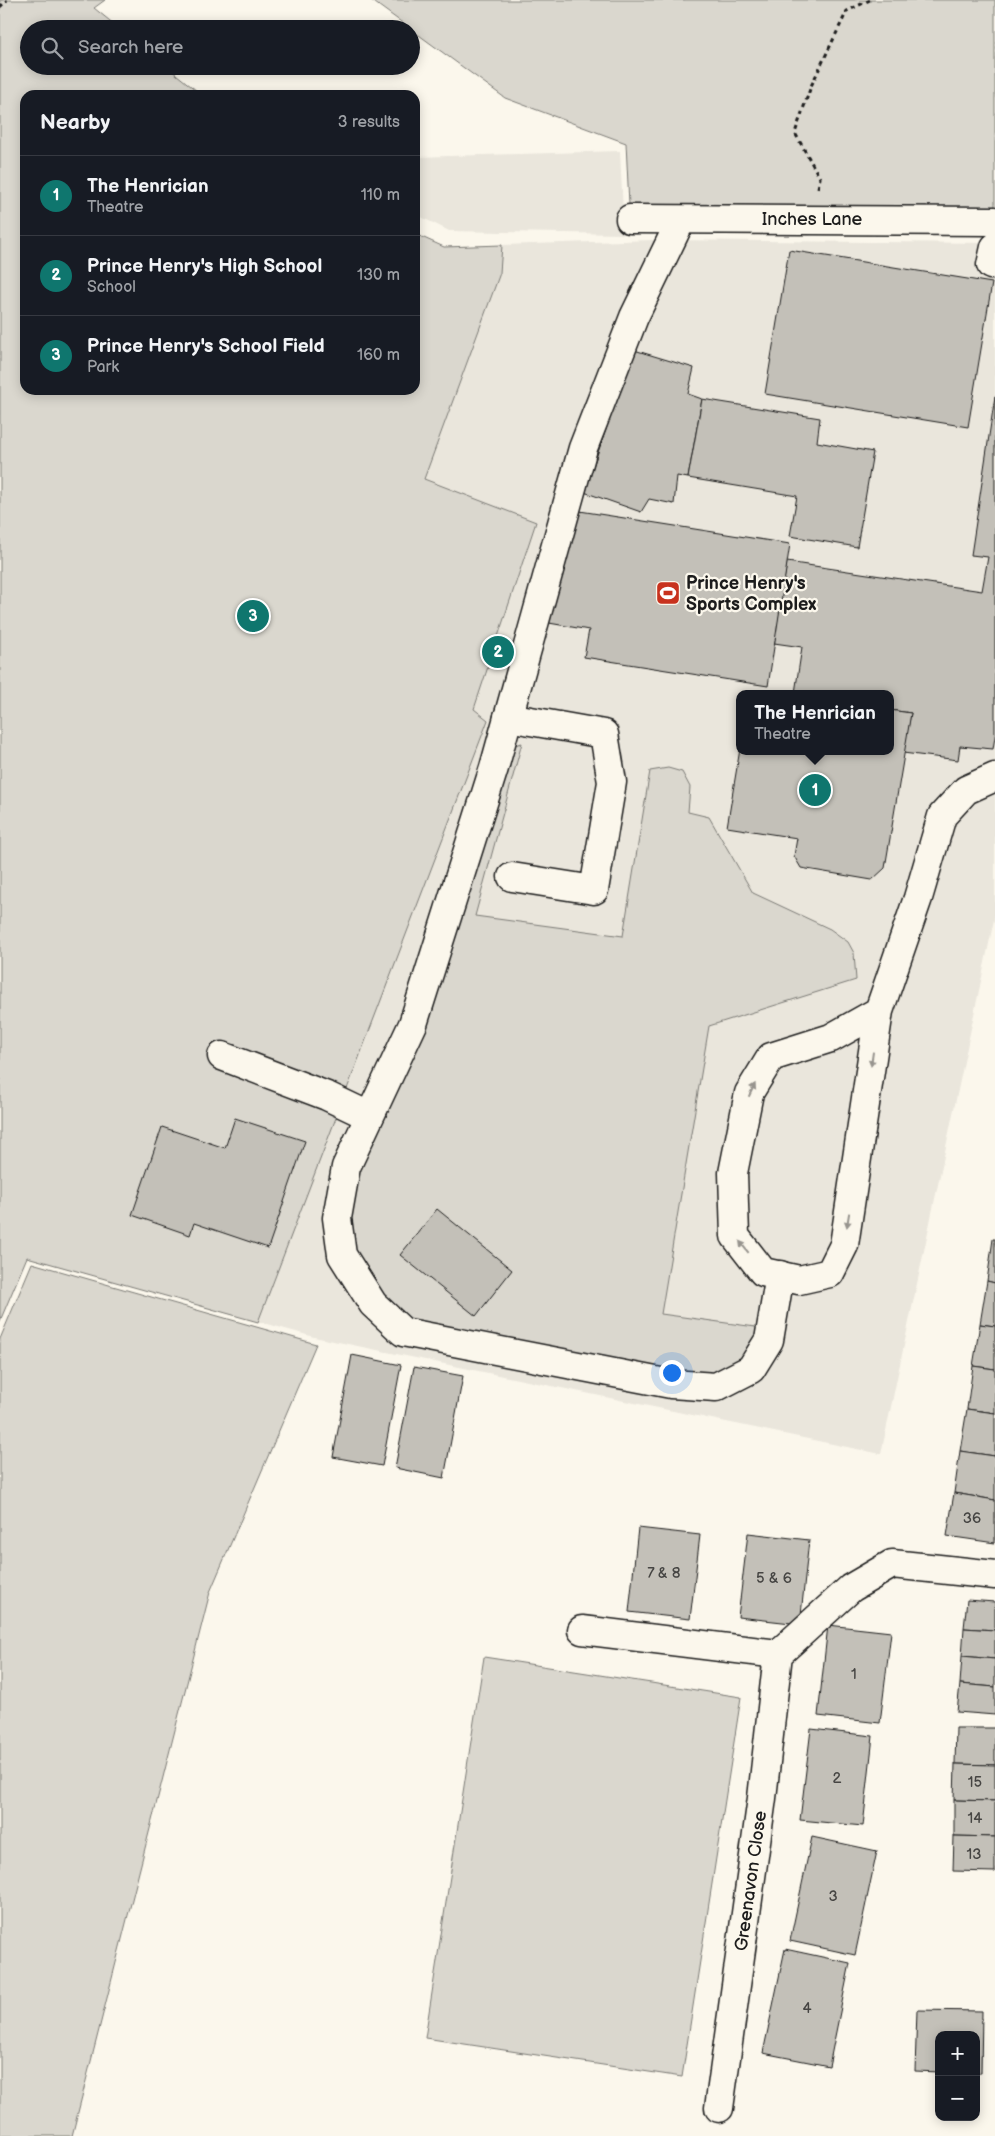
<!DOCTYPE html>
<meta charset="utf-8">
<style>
body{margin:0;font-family:"Balsamiq Sans",sans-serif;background:#242831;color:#f1f3f6}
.controls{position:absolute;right:15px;bottom:15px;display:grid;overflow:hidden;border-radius:10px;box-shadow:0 2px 12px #0003}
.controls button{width:45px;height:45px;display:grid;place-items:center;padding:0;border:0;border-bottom:1px solid #363941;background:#171b24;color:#f1f3f6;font:25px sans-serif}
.you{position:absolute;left:671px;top:1372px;width:18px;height:18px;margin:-12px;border:4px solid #fff;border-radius:50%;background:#1a73e8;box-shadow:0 0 0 8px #1a73e833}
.badge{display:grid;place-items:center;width:32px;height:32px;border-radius:50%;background:#0f766e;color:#fff;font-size:16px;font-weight:700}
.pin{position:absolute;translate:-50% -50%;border:2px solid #fff;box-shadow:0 1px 5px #0006}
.popup{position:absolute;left:736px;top:690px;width:158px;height:65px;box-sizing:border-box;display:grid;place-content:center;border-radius:10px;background:#171b24;filter:drop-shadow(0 1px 4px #0005);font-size:16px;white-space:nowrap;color:#9ea1a6}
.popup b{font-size:19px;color:#f1f3f6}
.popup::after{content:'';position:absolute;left:50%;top:100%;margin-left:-10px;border:10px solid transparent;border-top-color:#171b24}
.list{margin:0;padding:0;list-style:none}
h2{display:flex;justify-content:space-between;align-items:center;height:65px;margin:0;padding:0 20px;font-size:21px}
h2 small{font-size:16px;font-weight:400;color:#9ea1a6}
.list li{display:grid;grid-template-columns:32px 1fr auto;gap:15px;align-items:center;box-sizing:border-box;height:80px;padding:0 20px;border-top:1px solid #363941}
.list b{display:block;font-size:19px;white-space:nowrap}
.list p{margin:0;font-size:16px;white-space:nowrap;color:#9ea1a6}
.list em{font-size:16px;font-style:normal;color:#9ea1a6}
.icon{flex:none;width:28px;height:28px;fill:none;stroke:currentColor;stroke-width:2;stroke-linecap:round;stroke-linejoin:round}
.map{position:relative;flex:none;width:995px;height:2136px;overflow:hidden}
.search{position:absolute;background:#171b24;box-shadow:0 2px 12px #0003;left:20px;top:20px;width:400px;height:55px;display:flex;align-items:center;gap:12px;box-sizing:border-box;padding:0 18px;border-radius:28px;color:#9ea1a6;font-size:19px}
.panel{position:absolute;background:#171b24;box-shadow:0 2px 12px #0003;left:20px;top:90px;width:400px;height:305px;border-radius:15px}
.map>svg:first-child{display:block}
.built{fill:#eae6dc;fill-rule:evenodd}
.green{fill:#dad7ce;stroke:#7b7a75}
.building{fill:#c3c0b8;stroke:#1c1c1c}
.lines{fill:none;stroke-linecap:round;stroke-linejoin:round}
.minor-casing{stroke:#1c1c1c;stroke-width:31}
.path{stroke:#1c1c1c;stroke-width:3;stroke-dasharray:4 4;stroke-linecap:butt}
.minor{stroke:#fbf7ec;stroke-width:28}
.oneway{fill:#97948e}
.labels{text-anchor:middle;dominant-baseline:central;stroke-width:4.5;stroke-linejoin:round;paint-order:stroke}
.number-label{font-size:15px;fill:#464543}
.street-label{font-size:18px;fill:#1c1c1c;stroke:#fbf7ec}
.poi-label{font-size:18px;font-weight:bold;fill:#1c1c1c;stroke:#fbf7ec;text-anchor:start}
</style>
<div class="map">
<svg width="995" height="2136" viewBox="0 0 995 2136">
<rect width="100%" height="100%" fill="#fbf7ec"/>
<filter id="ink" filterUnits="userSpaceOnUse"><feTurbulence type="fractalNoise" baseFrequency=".02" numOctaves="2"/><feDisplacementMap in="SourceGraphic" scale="10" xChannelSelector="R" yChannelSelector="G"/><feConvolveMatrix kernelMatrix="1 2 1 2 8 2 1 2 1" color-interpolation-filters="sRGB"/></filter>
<g filter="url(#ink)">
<g class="built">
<path d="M 32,66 L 166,66 L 202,95 L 25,95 L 25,390 L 415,390 L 415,234 L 444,247 L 653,240 L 995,243 L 995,915 L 881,1454 L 314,1337 L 27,1257 L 0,1321 L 0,96 ZM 740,694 L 890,694 L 890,751 L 740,751 Z"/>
<polygon points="620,151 624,234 449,231 415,214 415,157"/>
</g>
<g class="green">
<polygon points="0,0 105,0 94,8 120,29 29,29 29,66 166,66 202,95 25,95 25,390 415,390 415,234 444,247 502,245 500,273 424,479 536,522 474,709 488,720 258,1322 27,1257 0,1321"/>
<polygon points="371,0 995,0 995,209 629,205 626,143 505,98"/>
<polygon points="522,743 475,916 623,936 650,771 668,768 682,772 690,787 688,812 709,817 753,893 830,929 848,942 854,953 856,980 709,1026 661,1314 770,1329 716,1387 403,1332 342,1255 346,1167 413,1024 499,749"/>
<polygon points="32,1263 316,1344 210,1592 72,2136 0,2136 0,1339"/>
<polygon points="484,1657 741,1697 682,2077 425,2038"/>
</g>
<g class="building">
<polygon points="789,250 992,283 968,427 765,394"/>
<polygon points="634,350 694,368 688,394 702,399 688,478 677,476 674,504 649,499 641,512 584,492"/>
<polygon points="995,396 995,737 993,749 960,746 958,760 903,753 911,713 890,710 890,694 795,693 802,647 774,643 787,562 982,591 988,557 971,555"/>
<polygon points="702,399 820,418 817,442 873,452 857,547 790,536 797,496 688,478"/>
<polygon points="567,509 790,544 768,686 584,657 589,630 549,623"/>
<polygon points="890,710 911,713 885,868 872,880 801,868 794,856 797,838 727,827 740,749 740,751 890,751"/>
<polygon points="235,1118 305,1141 268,1248 194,1223 190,1235 132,1215 162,1127 225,1148"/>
<polygon points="437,1209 512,1270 476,1316 400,1255"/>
<polygon points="993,1239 995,1239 995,1283 987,1281"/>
<polygon points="987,1281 995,1283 995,1326 980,1324"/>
<polygon points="980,1324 995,1326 995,1369 973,1366"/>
<polygon points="352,1355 401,1365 382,1466 333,1457"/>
<polygon points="973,1366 995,1369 995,1413 967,1409"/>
<polygon points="414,1367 463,1376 444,1478 395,1468"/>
<polygon points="967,1409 995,1413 995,1456 960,1451"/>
<polygon points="960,1451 995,1456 995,1500 954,1493"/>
<polygon points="954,1493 995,1500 995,1543 947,1536"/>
<polygon points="638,1528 700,1535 690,1619 629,1612"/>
<polygon points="748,1533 809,1540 800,1624 738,1617"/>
<polygon points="967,1600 995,1602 995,1630 964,1628"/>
<polygon points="828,1625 891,1632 880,1723 818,1716"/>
<polygon points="964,1628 995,1630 995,1659 962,1656"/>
<polygon points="962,1656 995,1659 995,1687 960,1684"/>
<polygon points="960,1684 995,1687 995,1715 957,1712"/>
<polygon points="956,1728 995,1728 995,1765 955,1764"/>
<polygon points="811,1729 873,1736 863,1826 800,1820"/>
<polygon points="955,1764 995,1765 995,1801 954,1800"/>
<polygon points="954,1800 995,1801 995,1837 954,1836"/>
<polygon points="954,1836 995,1837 995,1872 953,1871"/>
<polygon points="812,1837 877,1851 855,1955 790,1941"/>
<polygon points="785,1949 850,1963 829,2066 763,2053"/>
<polygon points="917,2010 982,2011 981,2073 976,2073 976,2035 939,2035 939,2072 915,2071"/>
</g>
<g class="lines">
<defs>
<g id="minor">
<polyline points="630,219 995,221"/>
<polyline points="681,220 634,317 583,448 494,768 413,1024 346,1167 337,1218 342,1255 373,1304 403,1332 671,1384 716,1387 751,1369 769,1340 780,1275"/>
<polyline points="991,265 995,247"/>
<polyline points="508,717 604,734 612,782 594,890 512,877"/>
<polyline points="879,1011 831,1038 771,1057 749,1093 733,1173 735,1236 763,1272 799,1280 830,1273 844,1245 879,1011 918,898 942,816 966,790 995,777"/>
<polyline points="222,1056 327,1096 369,1116"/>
<polyline points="582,1630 778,1654"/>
<polyline points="719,2108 762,1798 778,1654 851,1588 892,1564 995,1575"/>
</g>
</defs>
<use href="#minor" class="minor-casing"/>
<g class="path">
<polyline points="0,7 7,0"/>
<polyline points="818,188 820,178 795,133 811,86 847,11 870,0"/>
</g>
<use href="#minor" class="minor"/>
</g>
<defs><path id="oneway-solid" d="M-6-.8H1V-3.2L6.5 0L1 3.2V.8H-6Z" transform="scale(1.25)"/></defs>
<g class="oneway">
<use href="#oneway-solid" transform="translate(872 1059) rotate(98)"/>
<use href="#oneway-solid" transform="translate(752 1090) rotate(-64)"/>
<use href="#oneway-solid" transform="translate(848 1220) rotate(99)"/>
<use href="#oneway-solid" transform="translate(744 1247) rotate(-128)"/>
</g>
</g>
<defs>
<symbol id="stadium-square" viewBox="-11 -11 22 22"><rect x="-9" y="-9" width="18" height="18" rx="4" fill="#c8321e" stroke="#fbf7ec"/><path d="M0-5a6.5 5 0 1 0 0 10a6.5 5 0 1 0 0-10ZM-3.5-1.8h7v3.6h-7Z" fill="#fff"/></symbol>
</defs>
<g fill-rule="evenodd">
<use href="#stadium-square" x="654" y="579" width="28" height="28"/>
</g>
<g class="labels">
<g class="number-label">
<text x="972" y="1518">36</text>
<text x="664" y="1573">7 &amp; 8</text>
<text x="774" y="1578">5 &amp; 6</text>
<text x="854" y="1674">1</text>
<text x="837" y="1778">2</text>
<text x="975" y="1782">15</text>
<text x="975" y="1818">14</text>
<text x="974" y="1854">13</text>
<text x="833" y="1896">3</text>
<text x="807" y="2008">4</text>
</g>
<g class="street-label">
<text x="812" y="219">Inches Lane</text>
<text transform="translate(751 1881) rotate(-82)">Greenavon Close</text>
</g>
<g class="poi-label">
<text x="686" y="583">Prince Henry's<tspan x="686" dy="21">Sports Complex</tspan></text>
</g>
</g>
</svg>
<div class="controls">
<button>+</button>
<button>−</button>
</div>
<div class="you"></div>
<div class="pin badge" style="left:815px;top:790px">1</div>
<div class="popup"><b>The Henrician</b>Theatre</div>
<div class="pin badge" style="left:498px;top:652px">2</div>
<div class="pin badge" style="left:253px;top:616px">3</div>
<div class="search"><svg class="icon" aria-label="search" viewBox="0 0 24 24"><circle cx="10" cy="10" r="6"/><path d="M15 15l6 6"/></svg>Search here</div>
<section class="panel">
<h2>Nearby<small>3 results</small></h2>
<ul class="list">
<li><span class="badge">1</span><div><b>The Henrician</b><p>Theatre</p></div><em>110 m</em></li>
<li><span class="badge">2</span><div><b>Prince Henry's High School</b><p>School</p></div><em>130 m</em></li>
<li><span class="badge">3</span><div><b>Prince Henry's School Field</b><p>Park</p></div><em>160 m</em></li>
</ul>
</section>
</div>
